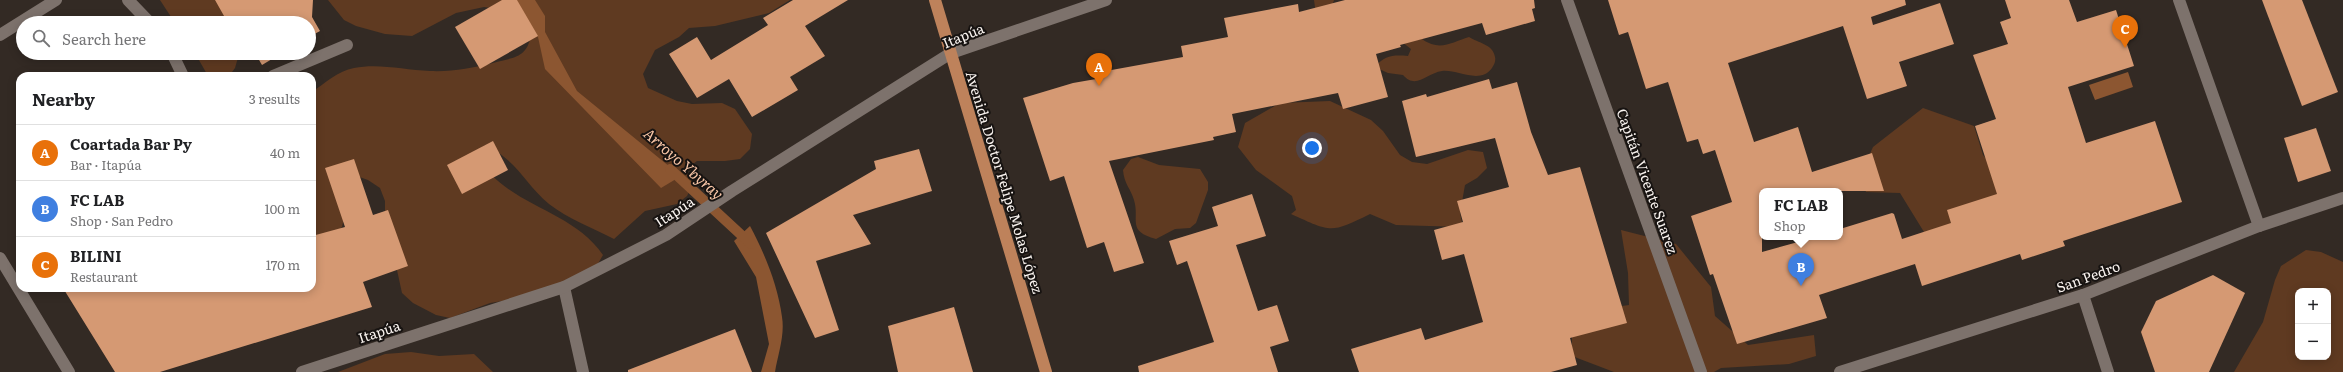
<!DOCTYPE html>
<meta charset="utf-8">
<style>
body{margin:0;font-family:Literata,serif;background:#f6f6f6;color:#202124}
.controls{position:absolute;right:12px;bottom:12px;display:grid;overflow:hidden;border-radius:8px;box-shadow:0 2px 10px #0003}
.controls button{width:36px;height:36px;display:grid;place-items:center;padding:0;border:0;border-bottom:1px solid #e0e0e0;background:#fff;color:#202124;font:20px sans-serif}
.you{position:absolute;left:1312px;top:148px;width:14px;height:14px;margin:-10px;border:3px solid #fff;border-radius:50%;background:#1a73e8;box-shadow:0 0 0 6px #1a73e833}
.badge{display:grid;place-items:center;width:26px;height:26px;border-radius:50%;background:#b45309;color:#fff;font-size:13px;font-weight:700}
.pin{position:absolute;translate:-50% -33px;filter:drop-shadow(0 1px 2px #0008)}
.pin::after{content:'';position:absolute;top:21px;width:14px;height:12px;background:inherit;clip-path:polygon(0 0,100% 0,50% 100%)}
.popup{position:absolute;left:1759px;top:188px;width:84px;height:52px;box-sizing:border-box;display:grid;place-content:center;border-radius:8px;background:#fff;filter:drop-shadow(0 1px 3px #0005);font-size:13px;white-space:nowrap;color:#757577}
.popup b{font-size:15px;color:#202124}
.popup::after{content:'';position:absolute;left:50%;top:100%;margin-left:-8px;border:8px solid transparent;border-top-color:#fff}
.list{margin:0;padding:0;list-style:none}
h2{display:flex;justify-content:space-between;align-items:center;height:52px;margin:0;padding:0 16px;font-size:17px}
h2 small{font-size:13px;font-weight:400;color:#757577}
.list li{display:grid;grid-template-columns:26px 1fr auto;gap:12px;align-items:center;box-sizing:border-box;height:56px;padding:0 16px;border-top:1px solid #e0e0e0}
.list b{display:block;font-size:15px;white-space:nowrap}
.list p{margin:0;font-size:13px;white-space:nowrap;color:#757577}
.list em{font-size:13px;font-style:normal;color:#757577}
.icon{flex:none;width:22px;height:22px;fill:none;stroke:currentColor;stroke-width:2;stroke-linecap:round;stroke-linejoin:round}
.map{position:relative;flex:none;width:2343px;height:372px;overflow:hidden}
.search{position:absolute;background:#fff;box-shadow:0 2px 10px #0003;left:16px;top:16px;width:300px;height:44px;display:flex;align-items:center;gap:10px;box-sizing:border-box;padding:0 14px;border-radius:22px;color:#757577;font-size:15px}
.panel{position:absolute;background:#fff;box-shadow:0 2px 10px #0003;left:16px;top:72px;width:300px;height:220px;border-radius:12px}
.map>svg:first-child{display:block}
.green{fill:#5f3a21;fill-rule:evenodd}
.water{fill:#8c5631}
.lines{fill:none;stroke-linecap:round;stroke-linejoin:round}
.stream{stroke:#8c5631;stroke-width:10}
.building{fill:#d59973}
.minor{stroke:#7d726c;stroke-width:12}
.major{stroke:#be825b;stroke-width:12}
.labels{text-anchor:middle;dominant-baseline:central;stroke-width:4;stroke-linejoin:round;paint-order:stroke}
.street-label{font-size:14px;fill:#f9f3ef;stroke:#171311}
.water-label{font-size:15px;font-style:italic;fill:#f9c6a7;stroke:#171311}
</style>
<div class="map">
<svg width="2343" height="372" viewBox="0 0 2343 372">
<rect width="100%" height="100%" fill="#332a24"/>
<g class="green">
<polygon points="160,0 225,0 232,23 175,23"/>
<path d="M 328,0 L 790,0 L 769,13 L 715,26 L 689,28 L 679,37 L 655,50 L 643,74 L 648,88 L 677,101 L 692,104 L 722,103 L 735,109 L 752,134 L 750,149 L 740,159 L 725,161 L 697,161 L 686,169 L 693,184 L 687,196 L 677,204 L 645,211 L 614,239 C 593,228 568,219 549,204 C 524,183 517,160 485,145 L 475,153 C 506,208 570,207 603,255 L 596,267 L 586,277 L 520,298 L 490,303 L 450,318 L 436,315 L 413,303 L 402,293 L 385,215 L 385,201 L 380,188 L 368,180 L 354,175 L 342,227 L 333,238 L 312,239 L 312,92 C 325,83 338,71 354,68 C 379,63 404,70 430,71 C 452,72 472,68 493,63 C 515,57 528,58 531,33 L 497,9 L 484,7 L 456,13 L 412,36 L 385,34 L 356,26 L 344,20 Z"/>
<polygon points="1314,0 1334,0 1327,23 1317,22"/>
<path d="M 1469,37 C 1478,43 1493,44 1495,57 C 1496,61 1494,65 1492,68 C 1480,85 1457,69 1442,71 C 1427,73 1416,90 1403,75 L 1388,73 L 1375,67 C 1385,55 1393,55 1408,56 L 1411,49 L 1402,42 L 1422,39 C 1440,52 1452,42 1469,37 Z"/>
<polygon points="195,53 239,53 239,54 235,68 229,76 208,76"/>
<path d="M 1330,101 L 1371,120 L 1383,131 L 1400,155 L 1412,162 L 1427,164 L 1468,150 L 1483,152 L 1487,168 L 1477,178 L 1465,185 L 1460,213 L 1463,227 L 1396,225 L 1370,214 C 1330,234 1331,232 1291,214 L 1296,210 L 1292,196 L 1256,170 L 1238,147 L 1245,123 L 1280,103 Z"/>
<polygon points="1923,108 1974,126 1983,155 2003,179 2001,209 1932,245 1900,193 1866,192 1860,176 1873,147"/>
<path d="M 1138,157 L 1159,165 L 1200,169 L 1208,182 L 1208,190 L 1196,223 L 1190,228 L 1175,229 L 1156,239 C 1126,231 1140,220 1134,200 C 1131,189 1124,184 1123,170 L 1131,159 Z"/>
<polygon points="1621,230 1676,244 1711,287 1715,316 1748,345 1814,335 1816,356 1789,364 1721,368 1714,372 1614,372 1572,356 1572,313 1629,305 1628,273"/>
<path d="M 2306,250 L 2321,252 L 2343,262 L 2343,372 L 2234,372 L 2263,322 L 2275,280 L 2281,266 ZM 2298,291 L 2328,291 L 2328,357 L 2298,357 Z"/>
<polygon points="411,352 439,356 474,354 493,372 338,372 385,354"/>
</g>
<g class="water">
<polygon points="513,0 535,0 545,16 545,32 577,91 681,176 661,188 545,69 538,37"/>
<polygon points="2128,72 2133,87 2095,100 2089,85"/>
<path d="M 750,226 C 765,254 778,286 782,317 C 785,335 778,354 775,372 L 761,372 L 769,344 L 756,277 L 734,241 Z"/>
</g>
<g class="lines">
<polyline class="stream" points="670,169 751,244"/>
</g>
<g class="building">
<polygon points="215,0 313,0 312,17 320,31 309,37 309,23 228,23"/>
<polygon points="502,0 517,0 538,36 480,69 455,27"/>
<polygon points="793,0 848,0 805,26 825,56 790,77 798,90 752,117 729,79 697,98 669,54 697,37 711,60 768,25 763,18"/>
<polygon points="1345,0 1534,0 1535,8 1532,9 1535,21 1486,35 1482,23 1400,45 1401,47 1376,54 1388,97 1343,109 1338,93 1232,114 1236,132 1213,137 1214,140 1109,161 1144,263 1114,272 1104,242 1087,248 1064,176 1050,181 1023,98 1073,83 1096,79 1095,73 1183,57 1181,46 1228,37 1224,18 1298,4 1299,12"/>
<polygon points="1608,0 1905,0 1906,5 1871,17 1873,25 1940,3 1954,44 1899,62 1907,86 1867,99 1843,26 1728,63 1754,142 1798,127 1812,172 1872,153 1884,191 1762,191 1762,252 1816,237 1840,237 1840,229 1892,213 1894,214 1902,239 1951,223 1947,210 1997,194 1975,126 1996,119 1973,55 2008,44 2000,22 2011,18 2005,0 2069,0 2077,22 2116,10 2134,66 2068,87 2086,143 2155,121 2182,202 2063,241 2065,246 2022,260 2020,254 1922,286 1915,264 1819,295 1827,318 1737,344 1713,274 1710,275 1691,216 1732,202 1715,150 1703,154 1698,139 1687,142 1668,82 1646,89 1628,32 1619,35"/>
<polygon points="2262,0 2302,0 2338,92 2302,106"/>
<polygon points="255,53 282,53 262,65"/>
<polygon points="1489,79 1492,89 1517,82 1531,132 1548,175 1580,167 1627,323 1570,338 1577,365 1551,372 1359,372 1351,349 1421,328 1425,340 1483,322 1464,254 1442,260 1434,230 1463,222 1457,201 1509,187 1495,138 1416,157 1402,101 1426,94 1427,97"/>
<polygon points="2316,128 2331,171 2298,182 2284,138"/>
<polygon points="493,141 508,170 462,194 447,165"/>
<polygon points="919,149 932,191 853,215 871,244 816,261 839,330 815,338 766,233 876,169 874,161"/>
<polygon points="354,159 373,215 388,210 408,266 363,282 372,307 160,372 115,372 63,288 312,288 312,236 345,227 325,168"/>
<polygon points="1252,194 1266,236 1236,245 1258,311 1277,305 1289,341 1270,347 1278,372 1139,372 1138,366 1214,342 1187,261 1177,265 1169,241 1218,226 1212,207"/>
<polygon points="2213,275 2245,293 2209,372 2155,372 2141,332 2156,301"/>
<polygon points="954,307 973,372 898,372 888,326"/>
<polygon points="735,329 752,372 628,372 628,370"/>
</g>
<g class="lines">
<g class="minor">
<polyline points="128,0 150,23"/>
<polyline points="1567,0 1701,372"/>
<polyline points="2179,0 2259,226"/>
<polyline points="0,35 56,0"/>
<polyline points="172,53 183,76"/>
<polyline points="273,76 347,45"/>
<polyline points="0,258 69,372"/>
<polyline points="564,287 583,372"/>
<polyline points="2083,295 2108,372"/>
<polyline points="302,372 564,287 666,235 732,191 951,53 1106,0"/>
<polyline points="1840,372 2083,295 2259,226 2343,198"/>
</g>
<polyline class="major" points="935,0 1046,372"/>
</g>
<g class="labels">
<g class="street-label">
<text transform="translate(963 35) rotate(-22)">Itapúa</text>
<text transform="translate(1648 181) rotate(70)">Capitán Vicente Suarez</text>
<text transform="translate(1005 182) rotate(73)">Avenida Doctor Felipe Molas López</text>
<text transform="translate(674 211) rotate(-33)">Itapúa</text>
<text transform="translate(2088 276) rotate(-20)">San Pedro</text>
<text transform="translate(379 331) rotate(-18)">Itapúa</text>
</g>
<g class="water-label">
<text transform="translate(684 163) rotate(41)">Arroyo Ybyray</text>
</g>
</g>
</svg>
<div class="controls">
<button>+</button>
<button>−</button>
</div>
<div class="you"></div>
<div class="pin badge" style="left:1099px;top:86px;background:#e8710a">A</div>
<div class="pin badge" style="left:1801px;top:286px;background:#3f7fe0">B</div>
<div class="popup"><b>FC LAB</b>Shop</div>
<div class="pin badge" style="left:2125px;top:48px;background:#e8710a">C</div>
<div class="search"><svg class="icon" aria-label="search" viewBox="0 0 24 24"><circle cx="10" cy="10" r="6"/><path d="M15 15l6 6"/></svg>Search here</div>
<section class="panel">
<h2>Nearby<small>3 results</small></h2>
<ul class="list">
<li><span class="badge" style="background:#e8710a">A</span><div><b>Coartada Bar Py</b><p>Bar · Itapúa</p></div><em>40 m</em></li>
<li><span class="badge" style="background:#3f7fe0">B</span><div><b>FC LAB</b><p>Shop · San Pedro</p></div><em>100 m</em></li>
<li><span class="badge" style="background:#e8710a">C</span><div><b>BILINI</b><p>Restaurant</p></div><em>170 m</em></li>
</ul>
</section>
</div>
